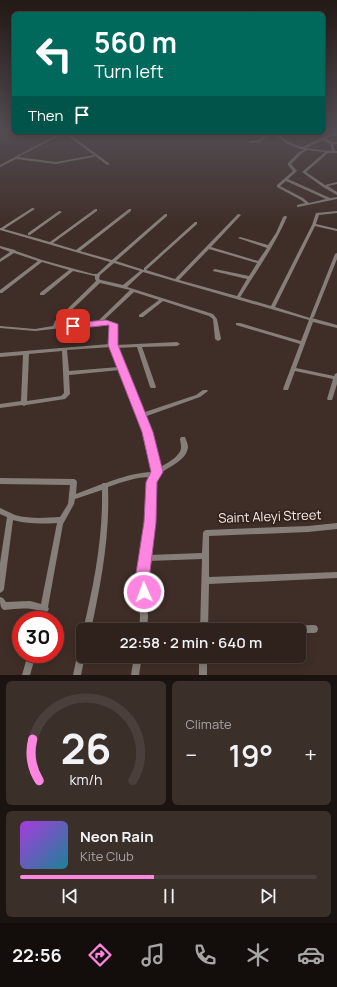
<!DOCTYPE html>
<meta charset="utf-8">
<style>
body{margin:0;font-family:Manrope,sans-serif;background:#3b2f2a;color:#f1f3f6;height:100vh;display:flex;flex-direction:column;font-size:15px;white-space:nowrap}
*{box-sizing:border-box;margin:0}
p{font-size:13px;color:#a7a4a4}
.icon{flex:none;width:22px;height:22px;fill:none;stroke:currentColor;stroke-width:2;stroke-linecap:round;stroke-linejoin:round}
.map{position:relative;height:675px;overflow:hidden}
.side{display:flex;flex-direction:column;gap:6px;padding:6px;background:#1a1310;flex:1}
.side>*{flex:none}
.guide{position:absolute;left:12px;top:12px;width:313px;height:122px;border-radius:6px;box-shadow:0 2px 10px #0003,0 0 0 1px #4a3f3b;background:#00695c;color:#fff;overflow:hidden}
.speed{position:absolute;left:12px;top:611px;display:flex;gap:8px;font-size:20px;font-weight:700;text-align:center}
.speed>*{display:grid;place-content:center;width:52px;height:52px;border-radius:50%;background:#2f221d;box-shadow:0 2px 10px #0003,0 0 0 1px #4a3f3b;line-height:1}
.speed .limit{border:6px solid #d22;background:#fff;color:#111}
.pin{position:absolute;display:grid;place-items:center;width:34px;height:34px;color:#fff;margin:-17px;border-radius:8px;box-shadow:0 2px 6px #0006}
.me{position:absolute;width:44px;margin:-22px;rotate:358deg;stroke-linejoin:round;filter:drop-shadow(0 0 3px #0008)}
.turn{display:flex;align-items:center;gap:14px;height:84px;padding:0 16px;font-size:18px}
.turn .icon{width:52px;height:52px;stroke-width:2.5}
.turn b{display:block;font-size:28px;line-height:34px}
.then{display:flex;align-items:center;height:38px;padding:0 16px;background:#0003;gap:8px;font-size:15px}
.big{font-size:30px;font-weight:600;line-height:1.1}
.side .card{flex:1;display:flex;flex-direction:column;justify-content:center;gap:6px;min-width:0;padding:0 14px;border-radius:6px;background:#3b2f2a}
.side .dial{align-items:center;gap:0}
.dial svg{height:104px;overflow:visible;fill:none;stroke:#4a3f3b;stroke-width:7;stroke-linecap:round;text-anchor:middle}
.dial text{fill:#f1f3f6;stroke:none}
.song{display:flex;align-items:center;gap:12px}
.cover{width:48px;height:48px;border-radius:6px;background:linear-gradient(135deg,hsl(280 70% 55%),hsl(190 70% 35%))}
.played{height:4px;border-radius:2px;background:linear-gradient(90deg,#fe86e0 45%,#4a3f3b 45%)}
.keys{display:flex;justify-content:space-around;direction:ltr}
.heat{display:flex;justify-content:space-between;align-items:center;font-size:22px;direction:ltr}
.side .tiles{flex:1;display:grid;gap:6px;grid-template-columns:1fr 1fr}
.card:last-child{grid-column:span 2}
.trip{position:absolute;left:76px;top:623px;width:230px;height:40px;border-radius:6px;background:#2f221d;box-shadow:0 2px 10px #0003,0 0 0 1px #4a3f3b;font-weight:600;line-height:40px;text-align:center}
.tabs{display:flex;height:64px;justify-content:space-around;align-items:center;background:#130e0c;color:#a7a4a4}
.tabs .icon{width:28px;height:28px}
.tabs .active{color:#fe86e0}
.tabs b{font-size:18px;color:#f1f3f6}
.map>svg:first-child{display:block}
</style>
<div class="map">
<svg width="337" height="675" viewBox="0 0 337 675">
<rect width="100%" height="100%" fill="#3f2e27"/>
<g fill="none" stroke-linecap="round" stroke-linejoin="round">
<!-- minor -->
<path fill="#867f79" fill-rule="evenodd" d="M62,132h4l44,32 -3,1 -13,-10v2h-1l-37,7 -40,-5 -16,8v-2zM64,133l30,22 -38,7 -38,-5z
M267,132h3l-9,10 -11,1 -2,-1 2,-1 9,-1z
M273,132h3c8,8 16,12 26,15l28,-13 7,-1v2l-5,1 -7,3 7,3h5v2h-4l2,7h2v2h-9l-22,19 19,13 12,-3v2l-9,2 9,6v3l-14,-8 -21,-15 23,-20 -18,-2 -6,4 -10,10 6,7 -9,8 42,19 7,-1v2l-39,8h-1v-2l8,-2 -4,-3 -24,-13v-2l16,-14 -5,-6v-2l11,-11 5,-2c-13,-4 -23,-9 -31,-18zM323,140l7,4 2,7 -12,-1 -14,-2zM286,181l40,18 -17,4 -6,-5 -23,-12z
M32,208h1l2,1 -31,20 46,13 45,-33h2v2l-44,32 23,7 53,-41h2v2l-51,40 32,9 53,-46h2v2l-51,45 28,9v-2l51,-46h2v2l-51,46 29,9 63,-65h1l2,1 -1,1 -29,31 47,14 9,-13 -29,-10 2,-1 28,8 8,-12 7,-16 2,-1h1l1,1c-12,28 -30,53 -46,79l-1,1 31,9 41,-81 4,-12 21,-2v2l-18,2 -3,9 21,5v2l-22,-5 -40,81 35,11v-1l25,-63 2,-1v6l-23,58 -2,1 25,7v3l-24,-6 -17,46 38,8 1,-2 2,-1v11l-5,16h-4l-1,-1 6,-20 -38,-8 -7,19h-4l-1,-1 17,-45 -64,-19v-2h4l61,18 8,-21 -166,-48 -16,15 86,27 4,5 4,20 -1,1 -2,1 -3,-2 -2,-20 -4,-3 -46,-15 -20,16h-4v-2l20,-15 -25,-8 -31,29c4,-1 10,0 12,3l1,21 61,-3 3,2 -3,2 -35,1 14,40 -1,1h-4l-1,-1 -13,-40 -20,1 25,65 54,-18 7,-5h4l1,1 -8,6 -56,20 6,15 9,36c8,-5 23,-12 22,-22 0,-3 -1,-5 -1,-7l1,-2h4c1,3 3,7 3,10 -1,13 -18,19 -27,26 -3,4 -5,7 -7,11l-1,40 -4,31 53,-2 1,-20 1,-2 2,-1 102,-4 29,-3v6l-29,3 -99,4v41l128,-5v6l-128,6 -1,46h-8l2,-71 -54,2 -2,24 2,32 -1,13h-8l1,-13 -2,-39 9,-54 1,-40 3,-7c-15,0 -29,5 -43,10 2,49 -7,96 -17,143h-8c11,-46 20,-92 19,-140l-27,9 -1,5 -11,20 -15,83 1,2 -2,3 -1,8h-8l2,-9c-12,-4 -24,-2 -36,-1 -4,-2 -4,-7 -4,-13l3,1 3,4 24,-1 11,3 16,-81c-15,1 -30,1 -44,-3l-9,69 -1,2 -3,2v-30l7,-46 -7,-3v-6c5,2 10,5 15,7 15,4 30,3 45,2l8,-13 2,-19 -70,-1v-6l74,1 2,1 1,2 -1,12 26,-10 1,-1h3c16,-6 31,-11 48,-11l-10,-40 -7,-16 1,-1 -18,-45 -51,5 1,19 -5,5 -39,6 -2,1 -2,-1 -22,3v-4l21,-3 2,-46 -23,2v-4l110,-9 1,-19 -5,-2 -71,8 -35,-3v-2l35,3 18,-3 2,-5 41,-40 -1,-2v-3l-22,-5 -29,24h-4v-2l29,-23 -27,-8 -40,31h-2v-3l38,-29 -24,-8 -14,9v-3l10,-7 -10,-4v-2l15,4 1,1 26,9 51,14h4l13,-12 -110,-32v-2h1zM209,249l48,14 -8,13 -34,-7 -2,1v1l34,8 -10,17 -58,-16zM114,263l26,8 -17,14 -22,-5 -2,-1 1,-4zM100,283l30,7 -33,32 -39,4 1,-4zM111,347l8,20 -50,4 -2,-21zM62,351l2,42 -3,3 -34,5 2,-47z
M59,211h1l2,1 -32,23h-2v-2z
M314,625l3,1 1,3 -1,3 -3,1h-15v-3h-18l1,-3 3,-1z
M83,643v13h2l-4,19h-8l6,-28 1,-3z
M28,654h8l-6,21h-8z
M134,656h8l-3,19h-8z
M199,656h8v19h-8z"/>
</g>
<!-- sky -->
<linearGradient id="sky" x2="0" y2="1"><stop stop-color="#231915"/><stop offset="0.58" stop-color="#524c52"/><stop offset="1" stop-color="#524c52" stop-opacity="0"/></linearGradient>
<rect width="337" height="226" fill="url(#sky)"/>
<!-- route -->
<path fill="#fe86e0" stroke="#a55792" d="M106,320l12,4v21l35,87 10,40 -6,10 -1,40 -7,58 1,12 -2,5 -4,2 -5,-2 -4,-17 9,-58 2,-40 5,-10 -9,-40 -34,-87 1,-20 -36,4 -4,-3 4,-3z"/>
<g text-anchor="middle" stroke-width="4" stroke-linejoin="round" paint-order="stroke">
<!-- near-street labels -->
<g font-size="13" fill="#faeeea" stroke="#35241e">
<text transform="translate(270 516) rotate(-2)" y="5">Saint Aleyi Street</text>
</g>
</g>
</svg>
<div class="speed"><div class="limit">30</div></div>
<div class="pin" style="left:73px;top:326px;background:#d93025"><svg class="icon" aria-label="arrive" viewBox="0 0 24 24"><path d="M6 21V4h12l-3 4 3 4H6"/></svg></div>
<svg class="me" style="left:144px;top:592px" viewBox="-20 -20 40 40"><circle r="17" fill="#fe86e0" stroke="#fff" stroke-width="3"/><path d="M0-11L8 9 0 5-8 9z" fill="#fff"/></svg>
<div class="trip">22:58 · 2 min · 640 m</div>
<div class="guide">
<div class="turn"><svg class="icon" aria-label="left" viewBox="0 0 24 24"><path d="M17 20v-9H6M10 6l-5 5 5 5"/></svg><div><b>560 m</b>Turn left</div></div>
<div class="then">Then<svg class="icon" aria-label="arrive" viewBox="0 0 24 24"><path d="M6 21V4h12l-3 4 3 4H6"/></svg></div>
</div>
</div>
<section class="side">
<div class="tiles">
<div class="card dial"><svg viewBox="0 0 100 80">
<path d="M14 69A42 42 0 1 1 86 69"/>
<path d="M14 69A42 42 0 0 1 9 37" stroke="#fe86e0"/>
<text x="50" y="56" font-size="32" font-weight="700">26</text>
<text x="50" y="72" font-size="11">km/h</text>
</svg></div>
<div class="card"><p>Climate</p>
<div class="heat"><a>−</a><b class="big">19°</b><a>+</a></div>
</div>
<div class="card">
<div class="song"><i class="cover"></i><div><b>Neon Rain</b><p>Kite Club</p></div></div>
<div class="played"></div>
<div class="keys"><svg class="icon" aria-label="previous" viewBox="0 0 24 24"><path d="M18 5L8 12l10 7zM5 5v14"/></svg><svg class="icon" aria-label="pause" viewBox="0 0 24 24"><path d="M8 5v14M16 5v14"/></svg><svg class="icon" aria-label="next" viewBox="0 0 24 24"><path d="M6 5l10 7-10 7zM19 5v14"/></svg></div>
</div>
</div>
</section>
<nav class="tabs">
<b>22:56</b>
<svg class="icon active" aria-label="directions" viewBox="0 0 24 24"><path d="M12 3l9 9-9 9-9-9zM9 14v-3h6M13 9l2 2-2 2"/></svg>
<svg class="icon" aria-label="music" viewBox="0 0 24 24"><path d="M9 18V5l10-2v13"/><circle cx="6" cy="18" r="3"/><circle cx="16" cy="16" r="3"/></svg>
<svg class="icon" aria-label="phone" viewBox="0 0 24 24"><path d="M5 4h4l2 5-3 2q2 4 5 5l2-3 5 2v4C11 20 4 13 5 4z"/></svg>
<svg class="icon" aria-label="climate" viewBox="0 0 24 24"><path d="M12 3v18M4 7l16 10M4 17L20 7"/></svg>
<svg class="icon" aria-label="car" viewBox="0 0 24 24"><path d="M5 17H2v-5l4-1 3-4h7l3 4 3 1v5h-3M9 17h6M6 11h13"/><circle cx="7" cy="17" r="2"/><circle cx="17" cy="17" r="2"/></svg>
</nav>
